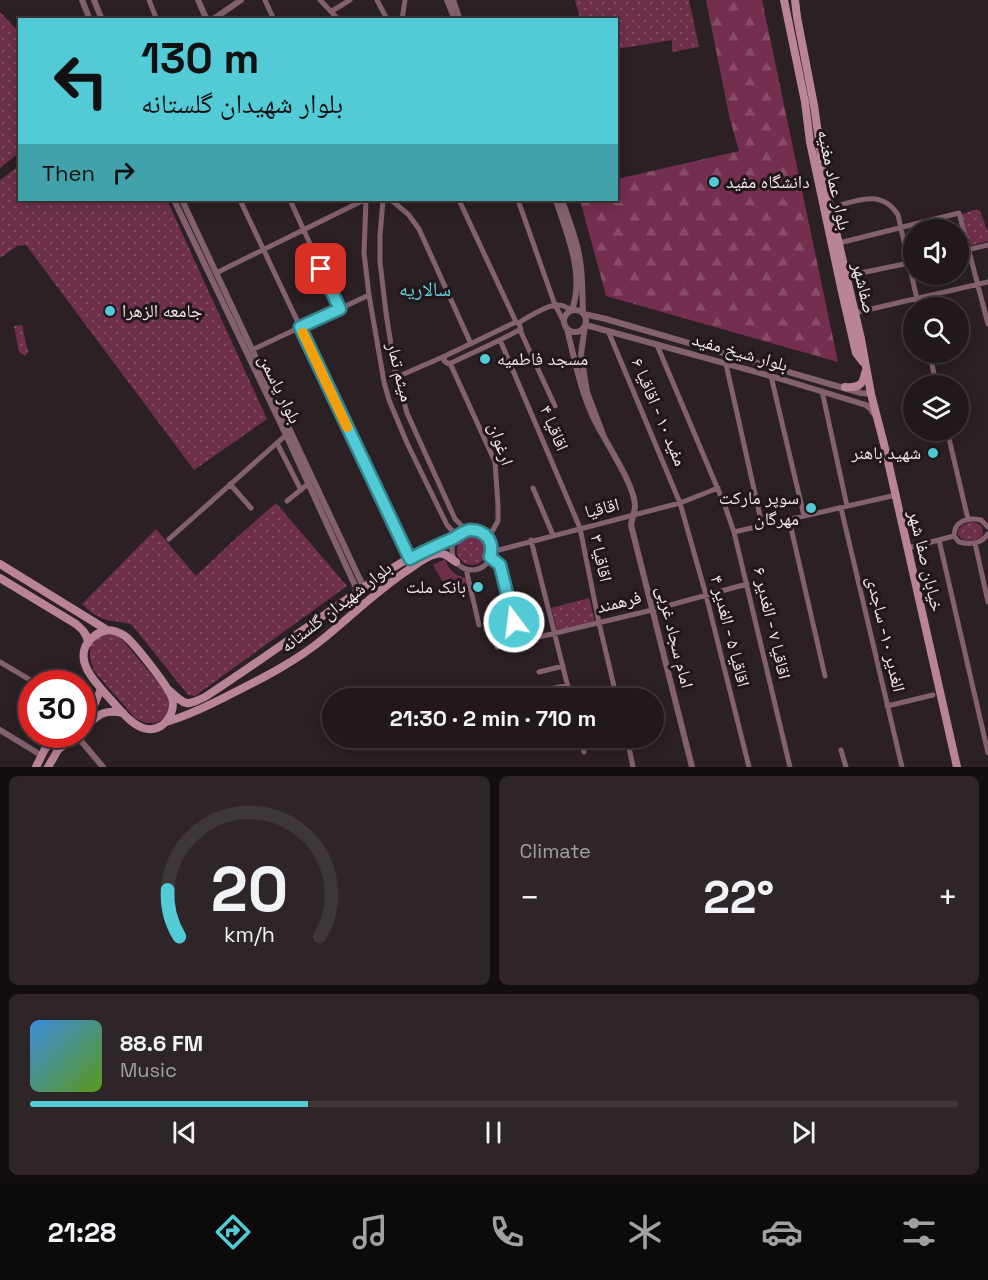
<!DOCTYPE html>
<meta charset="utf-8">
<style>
body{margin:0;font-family:"Space Grotesk","Noto Naskh Arabic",sans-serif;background:#2d2528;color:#f1f3f6;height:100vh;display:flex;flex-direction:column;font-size:22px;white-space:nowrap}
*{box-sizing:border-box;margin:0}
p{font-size:20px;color:#a2a0a3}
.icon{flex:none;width:33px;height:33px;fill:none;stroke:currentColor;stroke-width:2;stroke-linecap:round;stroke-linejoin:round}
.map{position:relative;height:767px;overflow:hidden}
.details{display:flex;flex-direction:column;gap:9px;padding:9px;background:#120d0f;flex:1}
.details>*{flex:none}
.hud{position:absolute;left:18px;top:18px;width:600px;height:183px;border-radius:0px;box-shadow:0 3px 15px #0003,0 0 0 2px #3d373a;background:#52cbd7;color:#111;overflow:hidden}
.fabs{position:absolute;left:903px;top:219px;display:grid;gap:12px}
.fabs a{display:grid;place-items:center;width:66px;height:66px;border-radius:50%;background:#20181b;box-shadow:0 3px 15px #0003,0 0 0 2px #3d373a;font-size:30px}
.speed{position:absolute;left:18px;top:670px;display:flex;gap:12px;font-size:30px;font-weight:700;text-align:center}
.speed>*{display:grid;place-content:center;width:78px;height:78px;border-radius:50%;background:#20181b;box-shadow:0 3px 15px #0003,0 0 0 2px #3d373a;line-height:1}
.speed .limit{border:9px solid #d22;background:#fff;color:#111}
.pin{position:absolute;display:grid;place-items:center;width:51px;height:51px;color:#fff;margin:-26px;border-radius:12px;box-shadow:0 3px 9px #0006}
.me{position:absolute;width:66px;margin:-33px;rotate:345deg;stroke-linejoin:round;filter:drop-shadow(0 0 4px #0008)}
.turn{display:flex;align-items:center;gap:21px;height:126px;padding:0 24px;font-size:27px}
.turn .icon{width:78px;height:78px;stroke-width:2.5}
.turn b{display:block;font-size:42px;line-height:51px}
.then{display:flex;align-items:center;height:57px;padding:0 24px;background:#0003;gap:12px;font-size:22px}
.big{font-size:45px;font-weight:800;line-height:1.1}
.details .card{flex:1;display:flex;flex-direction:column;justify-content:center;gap:9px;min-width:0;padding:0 21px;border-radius:9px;background:#2d2528}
.details .dial{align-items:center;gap:0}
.dial svg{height:156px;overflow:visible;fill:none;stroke:#3d373a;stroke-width:7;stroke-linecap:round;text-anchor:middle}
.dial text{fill:#f1f3f6;stroke:none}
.song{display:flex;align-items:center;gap:18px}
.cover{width:72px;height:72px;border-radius:9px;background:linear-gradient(135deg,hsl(210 70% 55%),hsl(90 70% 35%))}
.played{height:6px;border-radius:3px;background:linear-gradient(90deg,#52cbd7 30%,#3d373a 30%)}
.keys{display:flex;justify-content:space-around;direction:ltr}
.heat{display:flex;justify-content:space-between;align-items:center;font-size:33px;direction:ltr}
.details .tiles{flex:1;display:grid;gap:9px;grid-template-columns:1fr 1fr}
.card:last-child{grid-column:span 2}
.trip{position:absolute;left:322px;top:688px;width:342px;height:60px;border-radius:30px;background:#20181b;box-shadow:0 3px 15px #0003,0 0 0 2px #3d373a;font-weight:800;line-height:60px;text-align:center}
.tab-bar{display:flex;height:96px;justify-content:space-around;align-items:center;background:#0d0a0b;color:#a2a0a3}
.tab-bar .icon{width:42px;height:42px}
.tab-bar .on{color:#52cbd7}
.tab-bar b{font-size:27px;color:#f1f3f6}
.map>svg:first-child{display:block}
</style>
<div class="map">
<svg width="988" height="767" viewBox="0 0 988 767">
<defs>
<pattern id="green-dots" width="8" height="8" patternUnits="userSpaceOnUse" patternTransform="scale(1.5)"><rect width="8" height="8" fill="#6e2f4b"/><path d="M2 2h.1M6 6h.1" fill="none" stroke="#834d65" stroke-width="1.8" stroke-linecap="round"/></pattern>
<pattern id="forest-firs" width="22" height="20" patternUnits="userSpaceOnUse" patternTransform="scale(1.5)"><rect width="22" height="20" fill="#742e4e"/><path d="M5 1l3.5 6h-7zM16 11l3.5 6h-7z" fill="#884c68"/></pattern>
</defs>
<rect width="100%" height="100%" fill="#2b2024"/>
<!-- green -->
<path fill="url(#green-dots)" d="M575,0h114l10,47 -27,5v-12l-55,9 -1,-29 -36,-1z
M0,12l20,21 -1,120 -19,15z
M19,166l1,34h147l100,219 -73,51 -168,-225 -9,1 -17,12v-78z
M977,209l3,2 8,21v9l-19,5 -7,-32z
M22,325l6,27 -3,4 -6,-4 -5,-26z
M276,503l71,83 -152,110 -7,-1 -56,-70c-9,-4 -16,-3 -25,-5 -10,-3 -18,-9 -25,-16l74,-75 40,47 39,-37z
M972,522c7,1 12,4 11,12 -5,7 -13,8 -21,5l-4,-4c-1,-8 6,-11 14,-13z
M457 550a15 15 0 1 1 30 0a15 15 0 1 1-30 0Z
M589,598l6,23 -38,9 -6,-22z
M106,634h7l7,3 47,56c7,24 -10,38 -32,25l-41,-47 -4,-13v-11l6,-8z"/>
<!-- forest -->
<path fill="url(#forest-firs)" d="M706,0h56l76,362 -232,-66 -26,-96h36l1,-21 122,-28 -9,-31z"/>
<!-- pitch -->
<path fill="#6e2f4b" d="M445,559c3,10 10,17 21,19l4,14 -19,4 -18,-31z"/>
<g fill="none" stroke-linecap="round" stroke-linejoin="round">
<!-- minor -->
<path stroke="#83616e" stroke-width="5" d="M149,0l8,20
M265,0l9,20
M320,0l19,20
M377,0l10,19
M332,11l18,-11
M402,20l3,-20
M240,200l170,359
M290,200l50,109
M366,200l-2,53 5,42 15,87 5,18 18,43 40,82 10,11
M383,200l-3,36v26l6,51 9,57 12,43 48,106 10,10 5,1
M391,200l17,14 11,15 52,115
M459,200l57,122 3,2 2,5 -21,11 -51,24 -5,-3 1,-5 71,-34
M518,200l37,105 9,17
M831,208c23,-7 51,-20 67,7l21,93
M839,243l120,-30 29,111
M958,252l30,-7
M216,273l146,-72 4,1
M846,276l68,-14
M854,313l134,-31
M518,323c9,-5 30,-19 40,-18 5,0 10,3 14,5
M520,330l35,76
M609,333l71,170 26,92 43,172
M500,340l80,188 19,95 18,76
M657,345l68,161 9,26 56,235
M252,350l117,-55
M929,352l8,34
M450,363l45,99 3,43v16l-5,9 -6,7
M726,364l36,161
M771,376l33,140
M397,377l48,-21
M822,391l25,115
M947,430l21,89
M277,443l24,47
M230,484l21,24
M533,488l20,47
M287,501l21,-17
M841,508l61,259
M789,519l36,157
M452 550a20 20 0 1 1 40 0a20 20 0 1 1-40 0Z
M734,532l162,-37
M954,536c0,-15 14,-19 27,-16l7,7
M954,536l5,6c11,3 22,2 29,-8
M169,539l117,-104
M531,540l40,159
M939,540l49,213
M975,543l13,59
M908,548l46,-12
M491,552l189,-49 38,-15
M490,557l10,8 19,77
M466,569l13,56
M497,647l155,-37 95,-26
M0,662l37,22
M539,672l24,-6
M546,690l22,-5
M887,706l46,-11
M581,738l3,14
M627,738l6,29
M841,750l5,17"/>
<!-- tertiary -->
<path stroke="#83616e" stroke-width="6" d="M82,0l8,20
M94,0l8,20
M198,0l9,20
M447,0l8,20
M453,0l7,20
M212,20l29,-20
M174,200l112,235 72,157
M182,200l182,388
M556,200c11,35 29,73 16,110
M562,200c5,15 11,30 15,46 6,22 5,44 6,67
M564 321a11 11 0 1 1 22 0a11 11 0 1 1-22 0Z
M584,314l22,5 255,74 10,1
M586,325l185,51 95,29 4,3 5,7
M567,329c9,36 16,76 37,108l-17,-45 -6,-38 4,-28
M604,437c9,17 31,51 31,69 0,6 -3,12 -4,19l61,242
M0,730l41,25
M76,735l27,32"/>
<!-- secondary -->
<path stroke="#b98498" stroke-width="8" d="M784,0l21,102 5,40 32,150 14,61 7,9
M795,0l2,17 17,88 11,79 36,155 10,55 14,54 72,319
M845,387c12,1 18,-1 20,-14
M0,564l107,66
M0,578l76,46c7,6 11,10 12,19
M107,630c6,0 12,2 18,6 9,7 44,51 47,62 3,10 -2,22 -11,28 -5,3 -12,4 -18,2 -12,-4 -22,-17 -31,-27 -13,-15 -39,-38 -24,-59 5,-6 11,-10 19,-12z
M170,691c16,15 16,15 35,6 43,-28 84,-57 125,-86 39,-27 80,-59 126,-74
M82,713l13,-10 6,-14
M166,722c24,-7 46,-18 67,-29 32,-16 63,-32 90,-54 29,-24 55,-49 85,-69 9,-6 18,-14 28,-16 9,-2 14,4 20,8
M82,729c15,-12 20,-21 41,-16
M36,767l9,-18 11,-14
M48,767l10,-17 17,-15"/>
</g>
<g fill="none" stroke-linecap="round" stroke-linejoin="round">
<defs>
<path id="route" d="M321,269l19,40 -40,18 110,232c14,-8 29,-14 44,-21 6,-3 10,-8 17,-8 7,0 13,3 17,8 4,6 4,12 2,19l10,8 14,57"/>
</defs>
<!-- route casing -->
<use href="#route" stroke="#35848c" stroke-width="15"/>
<!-- route -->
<use href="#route" stroke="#52cbd7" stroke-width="10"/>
<!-- slow -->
<path stroke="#f59e0b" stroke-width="10" d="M303,333l44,94"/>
</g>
<!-- markers -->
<g fill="#52cbd7" stroke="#21171b" stroke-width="2">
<circle cx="714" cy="182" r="6"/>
<circle cx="110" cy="311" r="6"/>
<circle cx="485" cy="359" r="6"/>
<circle cx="933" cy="453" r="6"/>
<circle cx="811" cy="508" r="6"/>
<circle cx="478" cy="587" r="6"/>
</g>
<g text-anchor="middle" stroke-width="6" stroke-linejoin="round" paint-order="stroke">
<!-- street labels -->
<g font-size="18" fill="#eee7e9" stroke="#21171b">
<text transform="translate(834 180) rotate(78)" y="6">بلوار عماد مغنیه</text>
<text transform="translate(864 288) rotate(77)" y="6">صفاشهر</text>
<text transform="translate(740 352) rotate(16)" y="6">بلوار شیخ مفید</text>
<text transform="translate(400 372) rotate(76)" y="6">میثم تمار</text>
<text transform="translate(280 389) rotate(64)" y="6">بلوار یاسمن</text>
<text transform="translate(659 412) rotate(67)" y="6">مفید ۱۰ - اقاقیا ۶</text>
<text transform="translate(554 428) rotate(67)" y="6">اقاقیا ۴</text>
<text transform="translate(501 444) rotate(71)" y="6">ارغوان</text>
<text transform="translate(602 508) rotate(-14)" y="6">اقاقیا</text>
<text transform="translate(601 558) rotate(78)" y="6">اقاقیا ۳</text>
<text transform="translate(926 561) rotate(77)" y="6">خیابان صفا شهر</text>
<text transform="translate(619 602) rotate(-14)" y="6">فرهمند</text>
<text transform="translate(336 607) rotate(-38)" y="6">بلوار شهیدان گلستانه</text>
<text transform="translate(772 623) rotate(77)" y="6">اقاقیا ۷ - الغدیر ۶</text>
<text transform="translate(730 631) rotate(76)" y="6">اقاقیا ۵ - الغدیر ۴</text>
<text transform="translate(886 634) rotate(77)" y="6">الغدیر ۱۰- ساجدی</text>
<text transform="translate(675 637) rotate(76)" y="6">امام سجاد غربی</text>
</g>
<!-- poi labels -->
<g font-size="18" fill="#eee7e9" stroke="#21171b" text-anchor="start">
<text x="726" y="188">دانشگاه مفید</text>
<text x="122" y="317">جامعه الزهرا</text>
<text x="497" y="365">مسجد فاطمیه</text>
<text x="921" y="459" text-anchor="end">شهید باهنر</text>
<text x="799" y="504" text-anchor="end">سوپر مارکت<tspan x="799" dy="21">مهرگان</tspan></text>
<text x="466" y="593" text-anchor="end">بانک ملت</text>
</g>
<!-- neighbourhood labels -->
<g font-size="20" fill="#66d1dc" stroke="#21171b">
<text x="425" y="296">سالاریه</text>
</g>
</g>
</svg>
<div class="fabs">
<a><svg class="icon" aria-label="sound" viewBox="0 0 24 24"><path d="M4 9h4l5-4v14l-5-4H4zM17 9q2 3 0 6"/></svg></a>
<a><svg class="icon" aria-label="search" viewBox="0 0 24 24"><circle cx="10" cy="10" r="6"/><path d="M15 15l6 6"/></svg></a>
<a><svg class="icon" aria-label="layers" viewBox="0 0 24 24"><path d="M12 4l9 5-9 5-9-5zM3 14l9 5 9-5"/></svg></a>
</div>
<div class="speed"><div class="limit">30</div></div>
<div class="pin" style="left:321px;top:269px;background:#d93025"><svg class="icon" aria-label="arrive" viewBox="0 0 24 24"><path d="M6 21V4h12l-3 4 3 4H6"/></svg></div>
<svg class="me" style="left:514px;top:622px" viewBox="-20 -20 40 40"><circle r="17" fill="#52cbd7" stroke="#fff" stroke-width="3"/><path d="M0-11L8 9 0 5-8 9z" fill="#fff"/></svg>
<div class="trip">21:30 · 2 min · 710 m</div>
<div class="hud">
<div class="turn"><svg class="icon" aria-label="left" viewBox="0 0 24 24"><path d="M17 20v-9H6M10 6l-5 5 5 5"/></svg><div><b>130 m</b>بلوار شهیدان گلستانه</div></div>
<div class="then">Then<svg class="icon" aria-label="right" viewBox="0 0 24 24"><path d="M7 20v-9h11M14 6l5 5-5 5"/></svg></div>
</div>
</div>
<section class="details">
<div class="tiles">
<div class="card dial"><svg viewBox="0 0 100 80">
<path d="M14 69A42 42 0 1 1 86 69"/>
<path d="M14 69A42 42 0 0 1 8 45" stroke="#52cbd7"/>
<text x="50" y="56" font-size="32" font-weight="700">20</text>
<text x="50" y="72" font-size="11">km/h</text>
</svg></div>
<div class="card"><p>Climate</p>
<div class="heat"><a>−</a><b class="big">22°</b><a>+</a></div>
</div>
<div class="card">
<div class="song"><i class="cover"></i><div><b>88.6 FM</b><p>Music</p></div></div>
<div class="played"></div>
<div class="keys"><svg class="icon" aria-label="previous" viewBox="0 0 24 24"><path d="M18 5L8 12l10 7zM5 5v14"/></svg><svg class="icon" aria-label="pause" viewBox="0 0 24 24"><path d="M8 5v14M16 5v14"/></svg><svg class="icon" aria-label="next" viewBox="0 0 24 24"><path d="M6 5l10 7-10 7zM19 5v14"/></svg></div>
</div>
</div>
</section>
<nav class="tab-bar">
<b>21:28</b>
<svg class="icon on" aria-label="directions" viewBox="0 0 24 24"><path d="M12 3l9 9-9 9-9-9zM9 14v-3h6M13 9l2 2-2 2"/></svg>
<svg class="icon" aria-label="music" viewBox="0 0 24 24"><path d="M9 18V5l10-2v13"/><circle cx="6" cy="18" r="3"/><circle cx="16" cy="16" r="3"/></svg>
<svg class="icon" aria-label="phone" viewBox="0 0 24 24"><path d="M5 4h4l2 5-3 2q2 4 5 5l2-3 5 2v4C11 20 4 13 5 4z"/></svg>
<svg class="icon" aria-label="climate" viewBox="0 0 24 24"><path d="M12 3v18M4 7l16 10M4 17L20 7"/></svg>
<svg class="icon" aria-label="car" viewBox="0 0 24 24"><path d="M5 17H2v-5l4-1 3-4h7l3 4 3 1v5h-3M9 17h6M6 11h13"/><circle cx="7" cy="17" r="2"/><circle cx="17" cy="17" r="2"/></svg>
<svg class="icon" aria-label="filters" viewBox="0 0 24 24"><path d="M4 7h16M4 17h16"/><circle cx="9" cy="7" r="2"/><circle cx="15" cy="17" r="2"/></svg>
</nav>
